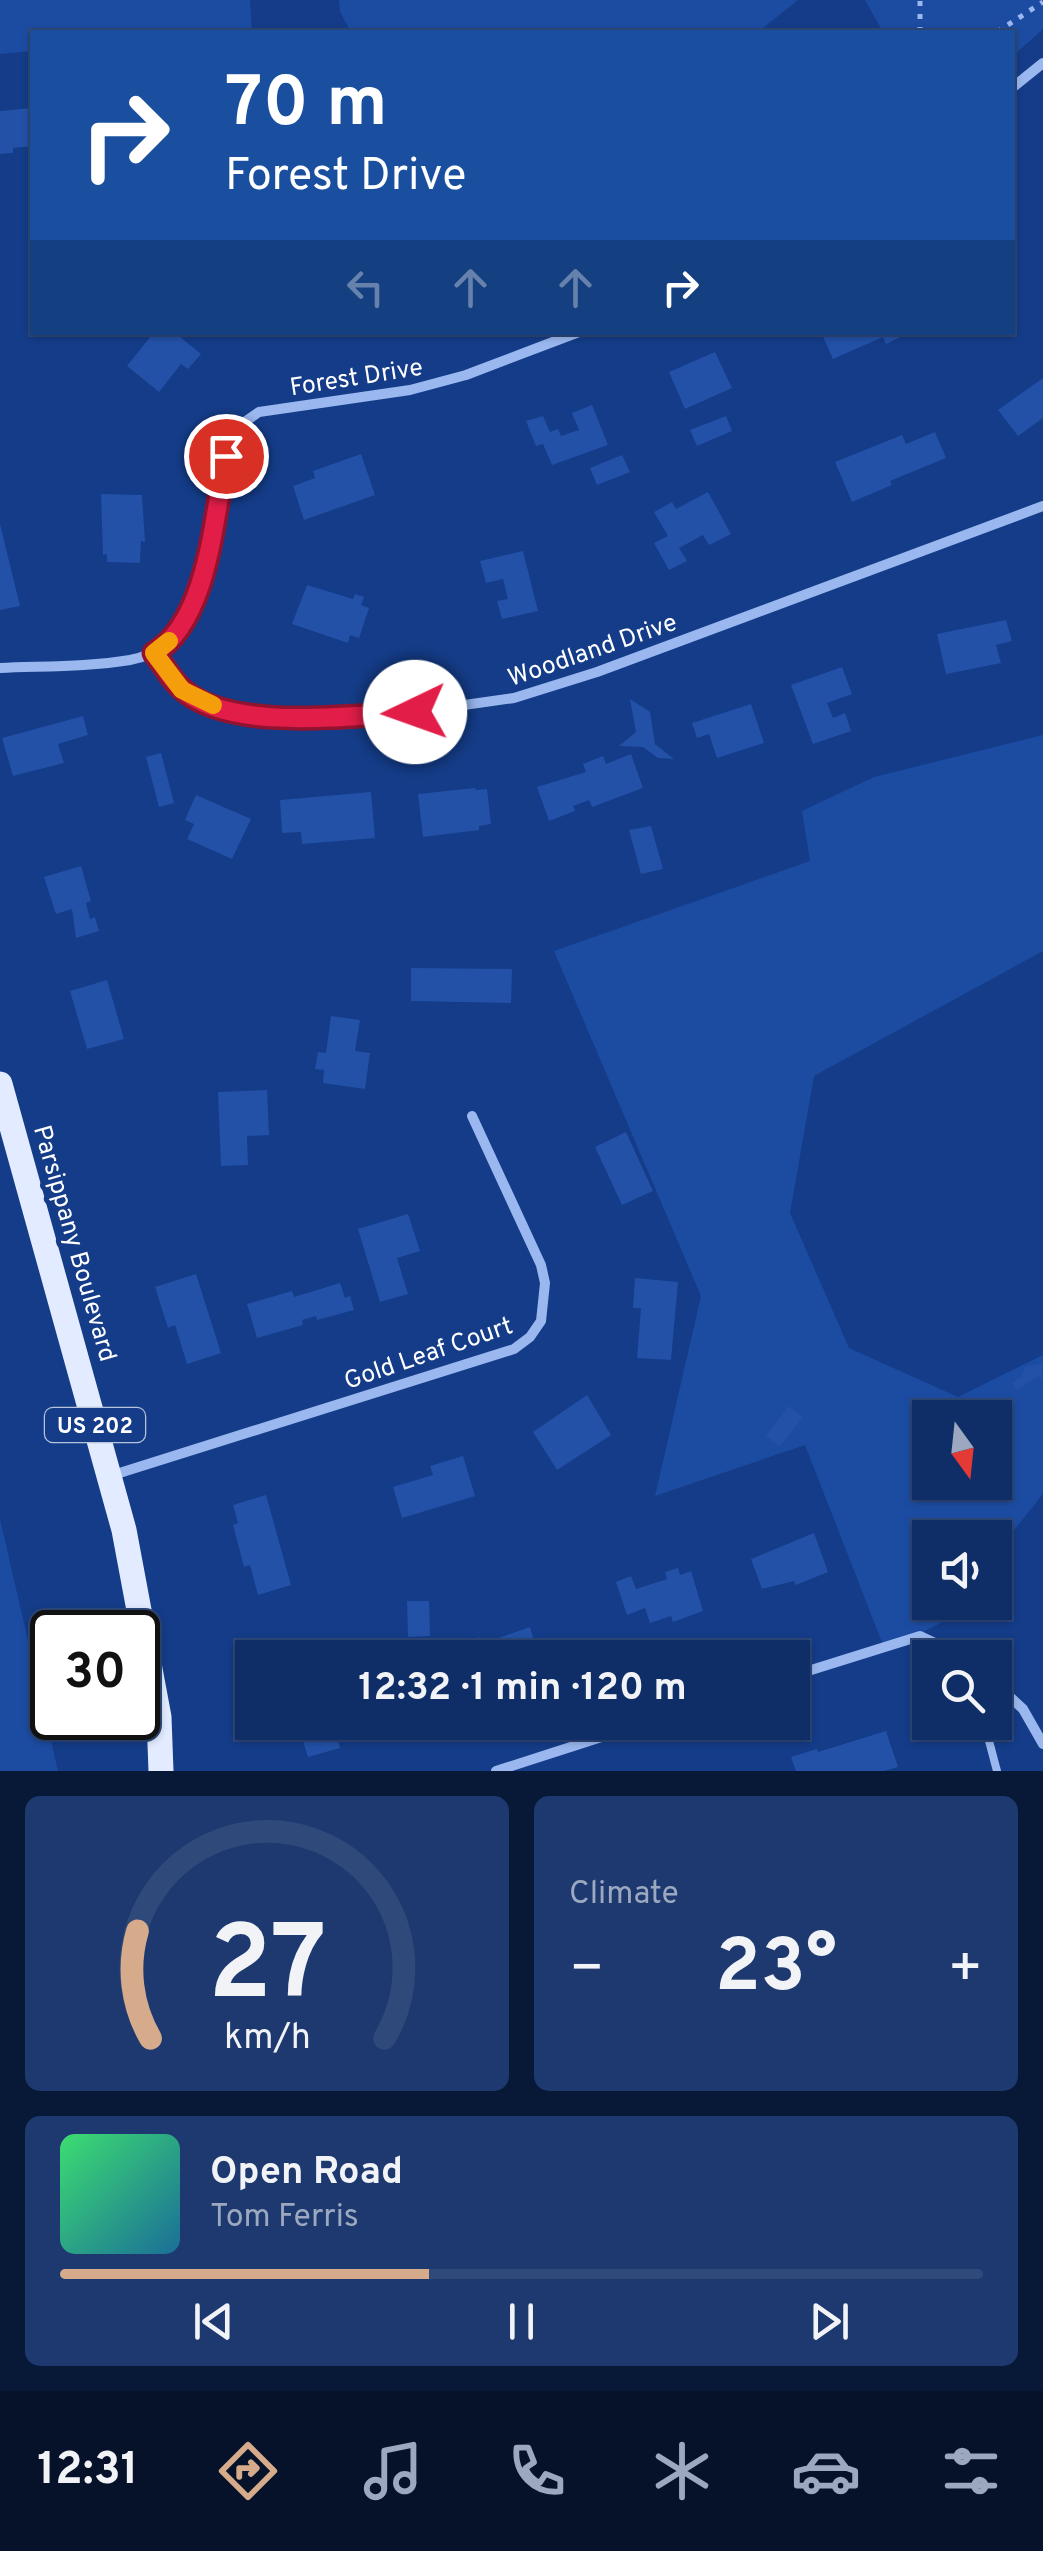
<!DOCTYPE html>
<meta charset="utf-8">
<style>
body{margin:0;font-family:Overpass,sans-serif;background:#1d396f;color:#f1f3f6;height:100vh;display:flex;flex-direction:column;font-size:38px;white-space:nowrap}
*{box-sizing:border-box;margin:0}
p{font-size:32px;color:#9ba8bf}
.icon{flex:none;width:55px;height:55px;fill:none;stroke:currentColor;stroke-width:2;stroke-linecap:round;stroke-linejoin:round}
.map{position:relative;height:1771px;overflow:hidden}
.sheet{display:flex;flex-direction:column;gap:25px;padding:25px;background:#081938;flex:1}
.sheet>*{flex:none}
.guide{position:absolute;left:30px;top:30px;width:985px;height:305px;border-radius:0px;box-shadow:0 2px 8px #0004,0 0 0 2px #2f497a;background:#1a4fa0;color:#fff;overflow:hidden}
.needle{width:65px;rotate:165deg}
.tools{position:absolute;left:912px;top:1400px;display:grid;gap:20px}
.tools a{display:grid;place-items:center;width:100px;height:100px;border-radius:0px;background:#0f2d66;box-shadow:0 2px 8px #0004,0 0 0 2px #2f497a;font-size:50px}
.speed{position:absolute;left:30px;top:1610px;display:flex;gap:20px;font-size:50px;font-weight:700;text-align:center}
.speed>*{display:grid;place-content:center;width:130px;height:130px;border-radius:50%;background:#0f2d66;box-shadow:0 2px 8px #0004,0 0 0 2px #2f497a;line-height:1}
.speed .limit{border:5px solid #111;border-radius:15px;background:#fff;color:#111}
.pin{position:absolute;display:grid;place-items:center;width:85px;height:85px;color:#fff;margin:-42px;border:5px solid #fff;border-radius:50%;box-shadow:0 2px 10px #0007}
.me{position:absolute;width:110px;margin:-55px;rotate:267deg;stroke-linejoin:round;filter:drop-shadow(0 0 8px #0008)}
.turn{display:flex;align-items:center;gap:35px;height:210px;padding:0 30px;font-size:45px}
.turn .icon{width:130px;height:130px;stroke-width:2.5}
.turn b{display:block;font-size:70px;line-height:85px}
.lanes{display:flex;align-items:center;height:95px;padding:0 30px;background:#0003;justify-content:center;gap:50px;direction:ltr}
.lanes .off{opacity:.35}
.big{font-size:75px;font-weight:700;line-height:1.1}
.sheet .card{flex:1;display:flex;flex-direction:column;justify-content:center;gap:15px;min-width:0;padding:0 35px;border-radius:15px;background:#1d396f}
.sheet .dial{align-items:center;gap:0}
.dial svg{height:260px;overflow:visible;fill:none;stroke:#2f497a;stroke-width:7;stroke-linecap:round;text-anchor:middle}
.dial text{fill:#f1f3f6;stroke:none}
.song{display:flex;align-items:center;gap:30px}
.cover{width:120px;height:120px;border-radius:15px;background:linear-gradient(135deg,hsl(140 70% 55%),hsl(200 70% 35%))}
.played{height:10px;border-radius:5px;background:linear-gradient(90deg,#d6ab8b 40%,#2f497a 40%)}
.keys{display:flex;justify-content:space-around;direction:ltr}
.heat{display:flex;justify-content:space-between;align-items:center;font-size:55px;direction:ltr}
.sheet .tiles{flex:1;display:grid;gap:25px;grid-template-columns:1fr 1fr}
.card:last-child{grid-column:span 2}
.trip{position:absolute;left:235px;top:1640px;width:575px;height:100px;border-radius:0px;background:#0f2d66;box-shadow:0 2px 8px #0004,0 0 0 2px #2f497a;font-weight:700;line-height:100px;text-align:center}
.menu{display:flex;height:160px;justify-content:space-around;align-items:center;background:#061229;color:#9ba8bf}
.menu .icon{width:70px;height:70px}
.menu .selected{color:#d6ab8b}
.menu b{font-size:45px;color:#f1f3f6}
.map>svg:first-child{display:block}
</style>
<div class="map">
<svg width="1043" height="1771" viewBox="0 0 1043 1771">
<rect width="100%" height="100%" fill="#143c88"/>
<!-- green -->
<path fill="#1c4ca2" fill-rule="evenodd" d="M0,0h250l2,32h-220v19l-32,3z
M339,0h459l-40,32h-407l-11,-20z
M865,0h178v29l-30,27 -1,-24h-129z
M1043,735v216l-229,125 -24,137 59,135 109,49 85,-42v139l-48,60v-16h-65v64l26,1 -17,21 -54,26 -80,-205 -150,51 46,-200 -147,-345 256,-90 -8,-50 72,-34zM930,1418h65v64h-65z
M0,1519l58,252h-58z"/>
<!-- building -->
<path fill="#2251a7" d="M32,108v38l-19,2v5l-13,1v-43z
M154,332h20l27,22 -13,15 -7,-5 -22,28 -32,-26z
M821,332h89l-24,12 -3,-7 -50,22z
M715,352l17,36 -47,21 -16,-37z
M1043,378v40l-25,18 -20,-26z
M592,405l16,40 -56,20 -9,-21 -7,2 -10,-25 17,-5 7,16 8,-3 3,7 18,-6 -7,-17z
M726,416l6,15 -35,15 -7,-16z
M935,432l11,26 -56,23 2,4 -40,17 -17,-40 67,-27 4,9z
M361,454l14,41 -71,25 -11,-34 22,-8 -2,-7z
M622,455l8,17 -33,13 -7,-17z
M708,492l23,42 -22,11 -6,-10 -24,13 8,13 -18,9 -15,-27 14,-7 -14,-24 18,-10 4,7z
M101,494l41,1 3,47 -4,-1 -1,22 -33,-1v-8l-4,1z
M0,524l20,82 -20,4z
M523,551l15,60 -36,8 -5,-18 11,-2 -5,-20 -17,4 -6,-22z
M307,585l46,14 2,-5 9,3 -3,8 8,3 -10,30 -9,-3 -2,8 -56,-19z
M1006,620l6,21 -16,4 5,18 -55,11 -9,-40z
M842,667l10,27 -25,9 6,15 12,-5 6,18 -38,13 -22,-59z
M630,699l20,13 5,32 19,15 -16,-1 -15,-11 -24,-1 17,-14z
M751,704l13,39 -47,15 -8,-24 -12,4 -5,-15z
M83,716l5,19 -30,9 6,19 -51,13 -11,-38z
M161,753l13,50 -15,4 -13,-50z
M631,754l12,34 -51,19 -3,-7 -16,6 2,5 -26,10 -12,-34 49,-15 -3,-8 20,-8 3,8z
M475,788l1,2 11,-1 4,35 -12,2v4l-56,7 -5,-43z
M371,792l4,46 -73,6 -1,-12 -19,1 -2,-33z
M196,795l55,24 -19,40 -45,-20 7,-15 -9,-4z
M651,826l12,43 -22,5 -12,-44z
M81,866l10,35 -5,2 4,16 5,-2 4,14 -23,7 -4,-29 -16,5 -12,-37z
M411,968l101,1 -1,34 -100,-2z
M107,980l17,59 -37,10 -17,-58z
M331,1016l29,4 -5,31 15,2 -5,36 -42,-6 1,-13 -9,-1 3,-17 8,1z
M267,1090l2,45 -22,1 1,29 -27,1 -3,-74z
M626,1132l27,59 -31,14 -27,-58z
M408,1214l12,37 -23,7 11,36 -28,8 -22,-73z
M196,1274l25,79 -34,11 -12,-39 -7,3 -13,-41z
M635,1278l43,4 -7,78 -34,-2 4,-50h-8z
M340,1283l5,15 5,-2 4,14 -37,10 -1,-4 -14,4 1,5 -46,13 -10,-34 45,-13 2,6z
M1043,1363l-2,17 -2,-4 -22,14 -5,-7 10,-7 3,-9z
M587,1395l24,40 -54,35 -24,-38z
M789,1406l14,11 -23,30 -14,-11z
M463,1456l12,40 -73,22 -9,-31 40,-12 -3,-9z
M266,1495l25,90 -33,10 -8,-30 -6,2 -11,-42 5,-2 -5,-18z
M814,1533l14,39 -32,13 -2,-4 -32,8 -11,-30z
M678,1568l2,7 11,-4 12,40 -30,11 -2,-6 -21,7 -5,-15 -18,7 -11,-33 15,-6 5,13 31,-10 -2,-7z
M407,1601h22l1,35 -22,1z
M530,1627l9,31h-75l-5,-14 20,-7 2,7z
M297,1722h36l7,26 -32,9z
M886,1731l12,36 -14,4h-88l-5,-14 26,-8 1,3z"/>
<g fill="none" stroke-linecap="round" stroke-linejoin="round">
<!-- path -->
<path stroke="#9ab8ef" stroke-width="5" stroke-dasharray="5 8" stroke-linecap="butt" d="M920,32v-32
M997,32l46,-30"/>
<!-- lane -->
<path stroke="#9ab8ef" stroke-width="8" d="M984,1722l13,49"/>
<!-- street -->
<path stroke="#9ab8ef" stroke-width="10" d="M1012,88l31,-25
M154,653l28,37 41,19 30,8 162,-5 99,-14 83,-26 446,-166
M0,668c43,-2 88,-1 130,-8 85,-14 82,-157 101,-223l12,-14 16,-11 151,-22 56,-15 113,-43
M110,1476l404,-127 16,-12 11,-16 4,-38 -4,-18 -69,-149
M792,1676l128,-40 47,22
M995,1683l28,26 20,35
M496,1771l152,-49"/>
<!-- primary -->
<path stroke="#e2ebff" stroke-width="25" d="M0,1084l124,446 35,187 2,54"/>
</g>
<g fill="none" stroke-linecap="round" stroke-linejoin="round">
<defs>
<path id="route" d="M226,456c-12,58 -17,164 -72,197 9,11 17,27 28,36 49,44 172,26 233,23"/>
</defs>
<!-- route casing -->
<use href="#route" stroke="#92132f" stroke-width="25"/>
<!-- route -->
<use href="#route" stroke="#e11d48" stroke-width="18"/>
<!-- slow -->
<path stroke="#f59e0b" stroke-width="18" d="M169,641l-15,12 28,37 31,15"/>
</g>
<g text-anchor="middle" stroke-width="10" stroke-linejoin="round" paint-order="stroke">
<!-- shield labels -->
<rect fill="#143c88" stroke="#b8c4db" stroke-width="2.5" x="45" y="1408" width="100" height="34" rx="8"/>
<g font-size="22" font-weight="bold" fill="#fff">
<text x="95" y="1433">US 202</text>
</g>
<!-- street labels -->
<g font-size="25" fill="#fff" stroke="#143c88">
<text transform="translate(356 376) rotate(-9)" y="9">Forest Drive</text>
<text transform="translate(592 649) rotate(-19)" y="9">Woodland Drive</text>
<text transform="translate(76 1243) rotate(74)" y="9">Parsippany Boulevard</text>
<text transform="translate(428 1352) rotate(-19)" y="9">Gold Leaf Court</text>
</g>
</g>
</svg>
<div class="tools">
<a><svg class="needle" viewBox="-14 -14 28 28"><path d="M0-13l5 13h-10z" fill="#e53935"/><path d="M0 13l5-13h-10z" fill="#9ba8bf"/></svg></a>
<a><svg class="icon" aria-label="sound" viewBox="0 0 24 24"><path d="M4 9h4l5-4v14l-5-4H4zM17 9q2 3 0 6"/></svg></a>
<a><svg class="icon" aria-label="search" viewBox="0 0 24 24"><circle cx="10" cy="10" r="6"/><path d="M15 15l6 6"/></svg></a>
</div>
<div class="speed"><div class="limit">30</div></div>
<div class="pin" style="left:226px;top:456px;background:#d93025"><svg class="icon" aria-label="arrive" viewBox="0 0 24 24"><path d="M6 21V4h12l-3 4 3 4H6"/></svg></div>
<svg class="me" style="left:415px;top:712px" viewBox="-20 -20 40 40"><circle r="19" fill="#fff"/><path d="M0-13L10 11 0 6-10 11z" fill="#e11d48"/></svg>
<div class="trip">12:32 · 1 min · 120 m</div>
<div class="guide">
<div class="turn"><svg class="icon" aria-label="right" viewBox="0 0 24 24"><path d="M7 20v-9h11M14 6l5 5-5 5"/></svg><div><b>70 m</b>Forest Drive</div></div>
<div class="lanes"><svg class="icon off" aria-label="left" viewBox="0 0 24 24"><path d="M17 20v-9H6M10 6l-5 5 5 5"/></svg><svg class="icon off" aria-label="ahead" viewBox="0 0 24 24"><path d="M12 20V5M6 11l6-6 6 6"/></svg><svg class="icon off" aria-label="ahead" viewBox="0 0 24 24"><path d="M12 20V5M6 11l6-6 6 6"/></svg><svg class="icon" aria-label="right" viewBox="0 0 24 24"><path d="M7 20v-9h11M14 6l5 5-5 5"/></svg></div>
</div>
</div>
<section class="sheet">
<div class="tiles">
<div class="card dial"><svg viewBox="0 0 100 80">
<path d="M14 69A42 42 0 1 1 86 69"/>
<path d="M14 69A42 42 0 0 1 10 36" stroke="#d6ab8b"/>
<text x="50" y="56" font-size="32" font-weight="700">27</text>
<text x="50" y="72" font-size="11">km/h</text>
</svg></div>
<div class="card"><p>Climate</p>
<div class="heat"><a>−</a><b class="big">23°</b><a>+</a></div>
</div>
<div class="card">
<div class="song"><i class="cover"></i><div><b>Open Road</b><p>Tom Ferris</p></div></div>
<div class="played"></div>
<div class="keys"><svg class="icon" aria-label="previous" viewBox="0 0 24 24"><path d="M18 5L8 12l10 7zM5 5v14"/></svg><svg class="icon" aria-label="pause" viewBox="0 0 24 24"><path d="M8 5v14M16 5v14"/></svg><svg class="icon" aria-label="next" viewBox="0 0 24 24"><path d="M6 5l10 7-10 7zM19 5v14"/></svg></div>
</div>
</div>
</section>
<nav class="menu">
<b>12:31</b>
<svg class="icon selected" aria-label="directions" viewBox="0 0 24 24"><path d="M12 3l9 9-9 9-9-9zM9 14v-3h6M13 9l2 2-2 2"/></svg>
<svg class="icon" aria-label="music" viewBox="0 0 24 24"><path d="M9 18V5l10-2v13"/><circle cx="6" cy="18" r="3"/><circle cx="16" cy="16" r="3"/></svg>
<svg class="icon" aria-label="phone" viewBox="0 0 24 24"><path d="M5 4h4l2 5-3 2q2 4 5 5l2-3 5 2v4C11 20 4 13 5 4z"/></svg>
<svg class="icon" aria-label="climate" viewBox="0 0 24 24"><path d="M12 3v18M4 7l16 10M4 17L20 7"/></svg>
<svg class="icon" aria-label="car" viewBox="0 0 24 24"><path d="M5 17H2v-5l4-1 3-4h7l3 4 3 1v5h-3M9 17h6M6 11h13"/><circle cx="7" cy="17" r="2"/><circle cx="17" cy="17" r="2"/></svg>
<svg class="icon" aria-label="filters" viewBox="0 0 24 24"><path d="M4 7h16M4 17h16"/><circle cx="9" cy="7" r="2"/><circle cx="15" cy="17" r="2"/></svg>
</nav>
